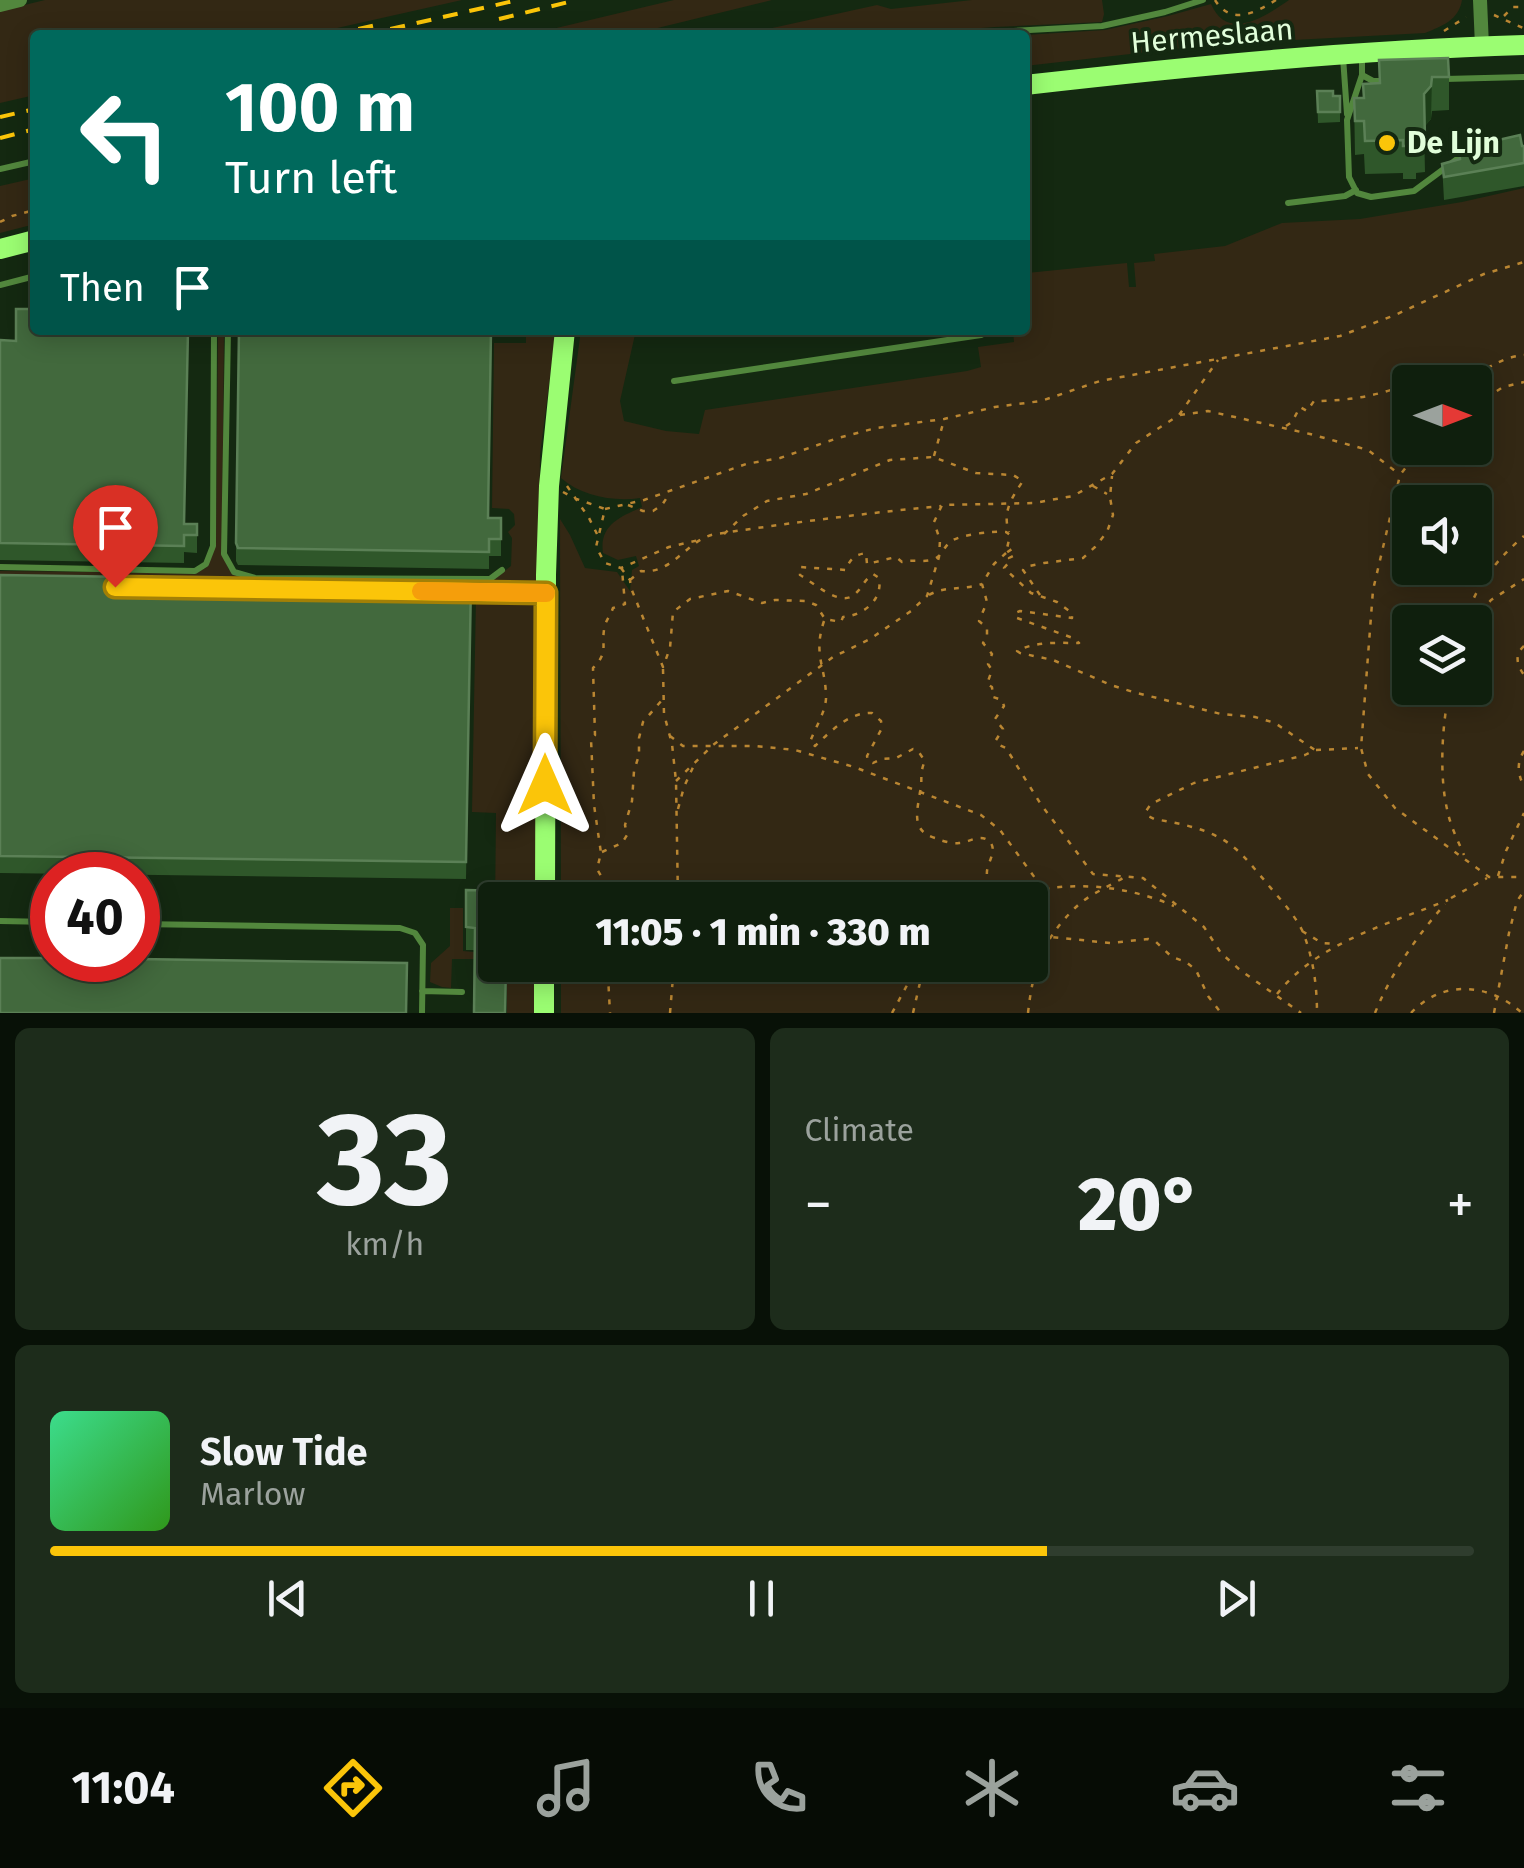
<!DOCTYPE html>
<meta charset="utf-8">
<style>
body{margin:0;font-family:"Fira Sans",sans-serif;background:#1d2c1b;color:#f1f3f6;height:100vh;display:flex;flex-direction:column;font-size:38px;white-space:nowrap}
*{box-sizing:border-box;margin:0}
p{font-size:32px;color:#9ba29d}
.icon{flex:none;width:55px;height:55px;fill:none;stroke:currentColor;stroke-width:2;stroke-linecap:round;stroke-linejoin:round}
.map{position:relative;height:1013px;overflow:hidden}
.panel{display:flex;flex-direction:column;gap:15px;padding:15px;background:#081107;flex:1}
.panel>*{flex:none}
.guide{position:absolute;left:30px;top:30px;width:1000px;height:305px;border-radius:10px;box-shadow:0 5px 25px #0003,0 0 0 2px #2f3d2e;background:#00695c;color:#fff;overflow:hidden}
.needle{width:65px;rotate:90deg}
.controls{position:absolute;left:1392px;top:365px;display:grid;gap:20px}
.controls a{display:grid;place-items:center;width:100px;height:100px;border-radius:10px;background:#0f1f0d;box-shadow:0 5px 25px #0003,0 0 0 2px #2f3d2e;font-size:50px}
.speed{position:absolute;left:30px;top:852px;display:flex;gap:20px;font-size:50px;font-weight:700;text-align:center}
.speed>*{display:grid;place-content:center;width:130px;height:130px;border-radius:50%;background:#0f1f0d;box-shadow:0 5px 25px #0003,0 0 0 2px #2f3d2e;line-height:1}
.speed .limit{border:15px solid #d22;background:#fff;color:#111}
.pin{position:absolute;display:grid;place-items:center;width:85px;height:85px;color:#fff;margin:-102px -42px;border-radius:50% 50% 50% 0;rotate:-45deg;box-shadow:0 0 10px #0007}
.pin .icon{rotate:45deg}
.me{position:absolute;width:110px;margin:-55px;rotate:0deg;stroke-linejoin:round;filter:drop-shadow(0 0 8px #0008)}
.turn{display:flex;align-items:center;gap:35px;height:210px;padding:0 30px;font-size:45px}
.turn .icon{width:130px;height:130px;stroke-width:2.5}
.turn b{display:block;font-size:70px;line-height:85px}
.then{display:flex;align-items:center;height:95px;padding:0 30px;background:#0003;gap:20px;font-size:38px}
.big{font-size:75px;font-weight:800;line-height:1.1}
.panel .widget{flex:1;display:flex;flex-direction:column;justify-content:center;gap:15px;min-width:0;padding:0 35px;border-radius:15px;background:#1d2c1b}
.panel .dial{align-items:center;gap:0}
.dial b{font-size:130px;line-height:1}
.song{display:flex;align-items:center;gap:30px}
.cover{width:120px;height:120px;border-radius:15px;background:linear-gradient(135deg,hsl(150 70% 55%),hsl(110 70% 35%))}
.played{height:10px;border-radius:5px;background:linear-gradient(90deg,#fbc509 70%,#2f3d2e 70%)}
.keys{display:flex;justify-content:space-around;direction:ltr}
.heat{display:flex;justify-content:space-between;align-items:center;font-size:55px;direction:ltr}
.panel .tiles{flex:1;display:grid;gap:15px;grid-template-columns:1fr 1fr}
.widget:last-child{grid-column:span 2}
.trip{position:absolute;left:478px;top:882px;width:570px;height:100px;border-radius:10px;background:#0f1f0d;box-shadow:0 5px 25px #0003,0 0 0 2px #2f3d2e;font-weight:800;line-height:100px;text-align:center}
.tabs{display:flex;height:160px;justify-content:space-around;align-items:center;background:#060c05;color:#9ba29d}
.tabs .icon{width:70px;height:70px}
.tabs .active{color:#fbc509}
.tabs b{font-size:45px;color:#f1f3f6}
.map>svg:first-child{display:block}
</style>
<div class="map">
<svg width="1524" height="1013" viewBox="0 0 1524 1013">
<rect width="100%" height="100%" fill="#142911"/>
<!-- green -->
<path fill="#332814" fill-rule="evenodd" d="M45,0h417l-156,35h-271v60l-35,8v-92z
M674,0h98l-143,35h-102z
M972,0h130l2,14 -2,8 -107,5 -109,8h-130l3,-4 118,-26 14,4z
M1289,0h173c-3,20 -20,26 -37,33l-207,11 -193,22v-31l80,-5 63,-14 43,-12c17,39 56,11 78,-4z
M35,178v46l-35,9v-47z
M1524,188v825h-963v-48h469v-65h-469l-1,-381 10,16 15,33 32,4 13,19 2,-21 7,-4 -3,-10 -18,4 -15,-7c-4,-28 17,-36 39,-46l-2,-9c-26,4 -59,-2 -79,-20l20,-148h55l-16,71 4,20 42,10 33,3 6,-24 262,-39 14,-4 -3,-20 36,-5 -1,-12h12v-66l2,9 100,-10 2,24h7l-2,-24 21,-2 -1,-7 71,-8 57,-23 78,-4 102,-17zM1410,382h65v66h-65zM1410,502h65v66h-65zM1410,622h65v66h-65z
M218,330h6l-2,223 7,17 25,10 236,2 21,-16 1,-28 -4,-6 7,-7 -1,-11 -5,-5 -17,-1 2,-165h32v-13h30l-16,125 -2,134 -538,-6v-12l197,2 10,-6 9,-24z
M476,597l61,1 -1,302h-41v9l1,-96 -24,-1z
M450,908h13v43l11,1v7h-22l-1,29 -9,-1 -12,-5 1,-19 19,-17z
M507,965h28v48h-28z"/>
<g fill="none" stroke-linecap="round" stroke-linejoin="round">
<!-- path -->
<path stroke="#ba8632" stroke-width="2.5" stroke-dasharray="5 8" stroke-linecap="butt" d="M1215,0c16,26 40,13 61,0
M1494,15l29,13
M1504,16l9,-9h11
M1444,31l22,-14
M0,222l12,-6 23,-6
M1411,382c21,-8 45,-3 66,-10 20,-7 23,-14 47,-17
M1475,405l28,-18 21,-5
M1180,415l28,-4 102,23 58,16 31,24
M1286,426l6,-4 8,-15 7,4 7,-10c33,0 65,-5 96,-18
M1421,448l-21,27 -27,115 -12,158 7,26 27,34 94,69h35
M934,456l10,-36
M567,486l22,32 8,16
M1093,486l14,8
M563,492l11,6 31,11 -9,38 9,16 16,5 48,-21 30,-7
M628,505l15,6h10l9,-6 8,-12
M605,509l39,-9 102,-36 34,-6 58,-20 38,-10 68,-9 51,-12 46,-6 59,-20 240,-45 55,-21 89,-41 40,-12
M724,534l19,-18 24,-15 39,-7 84,-34 43,-3 43,16 37,2 10,6c-11,16 -21,31 -14,51
M1006,553l-12,11 -12,20 5,18 -8,19 8,7v8l-4,7 9,11 -4,10 4,6 -5,14 5,3 1,10 9,3 2,6 -9,13 8,10 -7,11 1,4 9,4 34,55 53,71 50,4 61,49 17,26 19,17 61,43
M621,568l9,12 1,8 32,79 7,-19 3,-36 17,-13 38,-8 34,12 13,-3 31,1 10,4 9,14 16,3 2,-5c21,-2 40,-17 36,-39l-6,-4c-9,6 -10,13 -18,20 -14,14 -41,-11 -55,-19v-8l46,3c4,-11 8,-15 20,-17l1,11 29,-7 6,5c11,-3 22,1 32,-3 8,-3 9,-11 16,-17 10,-8 44,-11 56,-10l4,3 -4,18 6,-4 1,7 -4,2 2,2 -7,8 27,25 26,9 15,11v5l-52,-7 -5,2 2,5 56,20 6,5c-21,0 -43,-2 -62,8l3,2 33,7 58,25 22,7 88,22 34,3 20,6 40,27 -10,5 -111,28 -43,21 -5,7 2,5 6,3c23,4 46,8 66,19 19,10 31,27 45,43 12,15 28,31 37,49 11,26 15,55 15,83
M630,580l11,-9c32,4 47,-33 75,-37 74,-11 150,-21 225,-28
M929,595c18,-10 32,-4 53,-11
M1040,595l-17,-25 6,-4 15,-3 39,-5 12,-11 12,-15 6,-17 -3,-18 2,-21
M824,621c-11,33 1,44 2,74 1,15 -11,33 -16,47l5,4c16,-15 34,-34 57,-33l9,8 1,7 -15,28 1,5 5,2 8,-4 15,-1 17,-9 5,2 7,10c-6,12 -2,20 -5,31 -3,20 -9,39 15,46 7,3 17,6 24,5 9,0 21,-10 30,-2 9,8 -1,21 -2,30 -1,11 4,20 11,29
M1465,622c10,-36 31,-62 59,-86
M1473,622l18,-22 33,-21
M1524,646c-10,9 -7,19 0,29
M663,669l1,45 8,30 4,37 2,119
M1450,688c-8,35 -11,86 -3,121 3,16 11,32 17,46
M670,736l13,10h71l41,4 59,17 127,48 19,15 35,48 4,13
M1316,750l42,-2
M1524,751c-8,13 -6,23 0,36
M676,781l37,-36 120,-88 37,-18 41,-28 16,-15 12,-39 1,-17 -6,-18 8,-17 92,-2 39,-7 39,-22 24,-31 43,-28 39,-55
M678,809l6,-22 10,-22
M602,852l20,-9 5,-8 -2,-10 7,-24 2,-30 5,-16v-17l4,-16 19,-22
M1498,876l8,-25 18,-38
M1451,898l36,-20
M601,900l3,-19 -7,-12 4,-16 -7,-48 -3,-66 4,-4 -2,-67c17,-17 7,-23 12,-43 2,-6 6,-11 8,-17l12,-4 -3,-34
M1007,900c51,-22 117,-16 167,6
M1030,926l21,11 59,6 38,-4 8,3 16,15 14,5 10,8 12,26 13,17
M1302,931l20,12 14,1
M597,965l11,11 2,37
M1277,994c41,-52 112,-70 171,-94
M670,1013l4,-48
M892,1013l20,-37 9,-11
M913,1013l11,-48
M1028,1013c5,-45 14,-73 48,-106 12,-12 32,-20 47,-29
M1375,1013c16,-40 42,-77 70,-109
M1411,1013c32,-34 78,-30 111,0
M1494,1013l15,-80 8,-32 7,-10"/>
<!-- lane -->
<path stroke="#52873d" stroke-width="6" d="M939,35l163,-9 63,-14 38,-12
M1362,55v20l-15,45 2,57 8,16 14,4 43,-6 50,-37
M1343,57l4,57
M1362,75l11,6h15
M1445,79l79,-2
M0,169l35,-8
M1288,203l57,-7 11,-6
M0,285l35,-9
M228,330l-4,224 10,18 21,6 235,1 12,-9
M674,381l307,-46 10,-5
M0,567l195,4 11,-7 7,-18 1,-216
M466,592l78,1
M0,921l52,1
M138,924l262,4 15,5 8,12 -1,68
M422,991l40,1"/>
<!-- street -->
<path stroke="#52873d" stroke-width="14" d="M1480,0l2,46
M0,5l20,-5"/>
<!-- secondary -->
<path stroke="#9bfd72" stroke-width="20" d="M1025,85c166,-19 332,-35 499,-40
M0,249l35,-9
M545,900l1,-325 3,-89 16,-156
M544,1013v-48"/>
<!-- rail -->
<path stroke="#fbc509" stroke-width="4" stroke-dasharray="15 12" stroke-linecap="butt" d="M499,19l78,-19
M332,35l44,-10
M364,35l154,-35
M0,117l35,-8
M0,138l35,-9"/>
</g>
<!-- wall -->
<path fill="#2f572a" d="M1379,60l70,17v33l-17,1 -1,8 -7,8 1,45 -9,1v6h-13v-6l-38,1 -1,-20 -9,1 -1,-57h9l16,-15z
M1317,91l16,5h7v26l-22,1z
M1524,146v40l-80,14 -2,-36 17,-4v-11z
M0,340l185,184h12v29l-13,-1v11l-184,-3z
M489,518h12v38h-12v13l-251,-4 -2,-4v-18z
M0,575l471,7 -5,297 -466,-6z
M466,890l29,10 -20,50h-9z"/>
<!-- shaded-wall -->
<path fill="#1c3d18" d="M1432,77l-1,42 -7,8v-33z"/>
<!-- building -->
<path fill="#42693d" stroke="#5b8056" stroke-width="2.5" d="M1448,58l1,19h-17l-1,9 -7,8 1,45h-9v7h-13v-6l-38,1 -1,-20h-9l-1,-23h10l-1,-14 17,-1 -1,-23z
M1317,91h16v5h7v16h-22z
M1520,135l2,11h2v17l-80,14 -2,-13 18,-5 -1,-10z
M16,309h19v21h153l-4,194h13v11h-13v11l-184,-3v-203l16,1z
M239,330h252l-3,188h13v21h-12v13l-251,-4 -2,-5z
M0,575l471,7 -5,280 -466,-6z
M466,890l38,1v9h-9v65h11l-1,48h-31l1,-85 -9,-1z
M0,958h52v2l86,-1 269,4 -1,50h-406z"/>
<g fill="none" stroke-linecap="round" stroke-linejoin="round">
<defs>
<path id="route" d="M115,587l431,6 -1,192"/>
</defs>
<!-- route casing -->
<use href="#route" stroke="#a38006" stroke-width="25"/>
<!-- route -->
<use href="#route" stroke="#fbc509" stroke-width="18"/>
<!-- slow -->
<path stroke="#f59e0b" stroke-width="18" d="M421,591l125,2"/>
</g>
<!-- markers -->
<circle fill="#fbc509" stroke="#142911" stroke-width="4" cx="1387" cy="143" r="10"/>
<g text-anchor="middle" stroke-width="8" stroke-linejoin="round" paint-order="stroke">
<!-- street labels -->
<g font-size="30" fill="#e1feda" stroke="#142911">
<text transform="translate(1212 36) rotate(-5)" y="10">Hermeslaan</text>
</g>
<!-- poi labels -->
<g font-size="30" font-weight="bold" fill="#e1feda" stroke="#142911" text-anchor="start">
<text x="1407" y="153">De Lijn</text>
</g>
</g>
</svg>
<div class="controls">
<a><svg class="needle" viewBox="-14 -14 28 28"><path d="M0-13l5 13h-10z" fill="#e53935"/><path d="M0 13l5-13h-10z" fill="#9ba29d"/></svg></a>
<a><svg class="icon" aria-label="sound" viewBox="0 0 24 24"><path d="M4 9h4l5-4v14l-5-4H4zM17 9q2 3 0 6"/></svg></a>
<a><svg class="icon" aria-label="layers" viewBox="0 0 24 24"><path d="M12 4l9 5-9 5-9-5zM3 14l9 5 9-5"/></svg></a>
</div>
<div class="speed"><div class="limit">40</div></div>
<div class="pin" style="left:115px;top:587px;background:#d93025"><svg class="icon" aria-label="arrive" viewBox="0 0 24 24"><path d="M6 21V4h12l-3 4 3 4H6"/></svg></div>
<svg class="me" style="left:545px;top:785px" viewBox="-20 -20 40 40"><path d="M0-17L14 15 0 8-14 15z" fill="#fbc509" stroke="#fff" stroke-width="4"/></svg>
<div class="trip">11:05 · 1 min · 330 m</div>
<div class="guide">
<div class="turn"><svg class="icon" aria-label="left" viewBox="0 0 24 24"><path d="M17 20v-9H6M10 6l-5 5 5 5"/></svg><div><b>100 m</b>Turn left</div></div>
<div class="then">Then<svg class="icon" aria-label="arrive" viewBox="0 0 24 24"><path d="M6 21V4h12l-3 4 3 4H6"/></svg></div>
</div>
</div>
<section class="panel">
<div class="tiles">
<div class="widget dial"><b>33</b><p>km/h</p></div>
<div class="widget"><p>Climate</p>
<div class="heat"><a>−</a><b class="big">20°</b><a>+</a></div>
</div>
<div class="widget">
<div class="song"><i class="cover"></i><div><b>Slow Tide</b><p>Marlow</p></div></div>
<div class="played"></div>
<div class="keys"><svg class="icon" aria-label="previous" viewBox="0 0 24 24"><path d="M18 5L8 12l10 7zM5 5v14"/></svg><svg class="icon" aria-label="pause" viewBox="0 0 24 24"><path d="M8 5v14M16 5v14"/></svg><svg class="icon" aria-label="next" viewBox="0 0 24 24"><path d="M6 5l10 7-10 7zM19 5v14"/></svg></div>
</div>
</div>
</section>
<nav class="tabs">
<b>11:04</b>
<svg class="icon active" aria-label="directions" viewBox="0 0 24 24"><path d="M12 3l9 9-9 9-9-9zM9 14v-3h6M13 9l2 2-2 2"/></svg>
<svg class="icon" aria-label="music" viewBox="0 0 24 24"><path d="M9 18V5l10-2v13"/><circle cx="6" cy="18" r="3"/><circle cx="16" cy="16" r="3"/></svg>
<svg class="icon" aria-label="phone" viewBox="0 0 24 24"><path d="M5 4h4l2 5-3 2q2 4 5 5l2-3 5 2v4C11 20 4 13 5 4z"/></svg>
<svg class="icon" aria-label="climate" viewBox="0 0 24 24"><path d="M12 3v18M4 7l16 10M4 17L20 7"/></svg>
<svg class="icon" aria-label="car" viewBox="0 0 24 24"><path d="M5 17H2v-5l4-1 3-4h7l3 4 3 1v5h-3M9 17h6M6 11h13"/><circle cx="7" cy="17" r="2"/><circle cx="17" cy="17" r="2"/></svg>
<svg class="icon" aria-label="filters" viewBox="0 0 24 24"><path d="M4 7h16M4 17h16"/><circle cx="9" cy="7" r="2"/><circle cx="15" cy="17" r="2"/></svg>
</nav>
